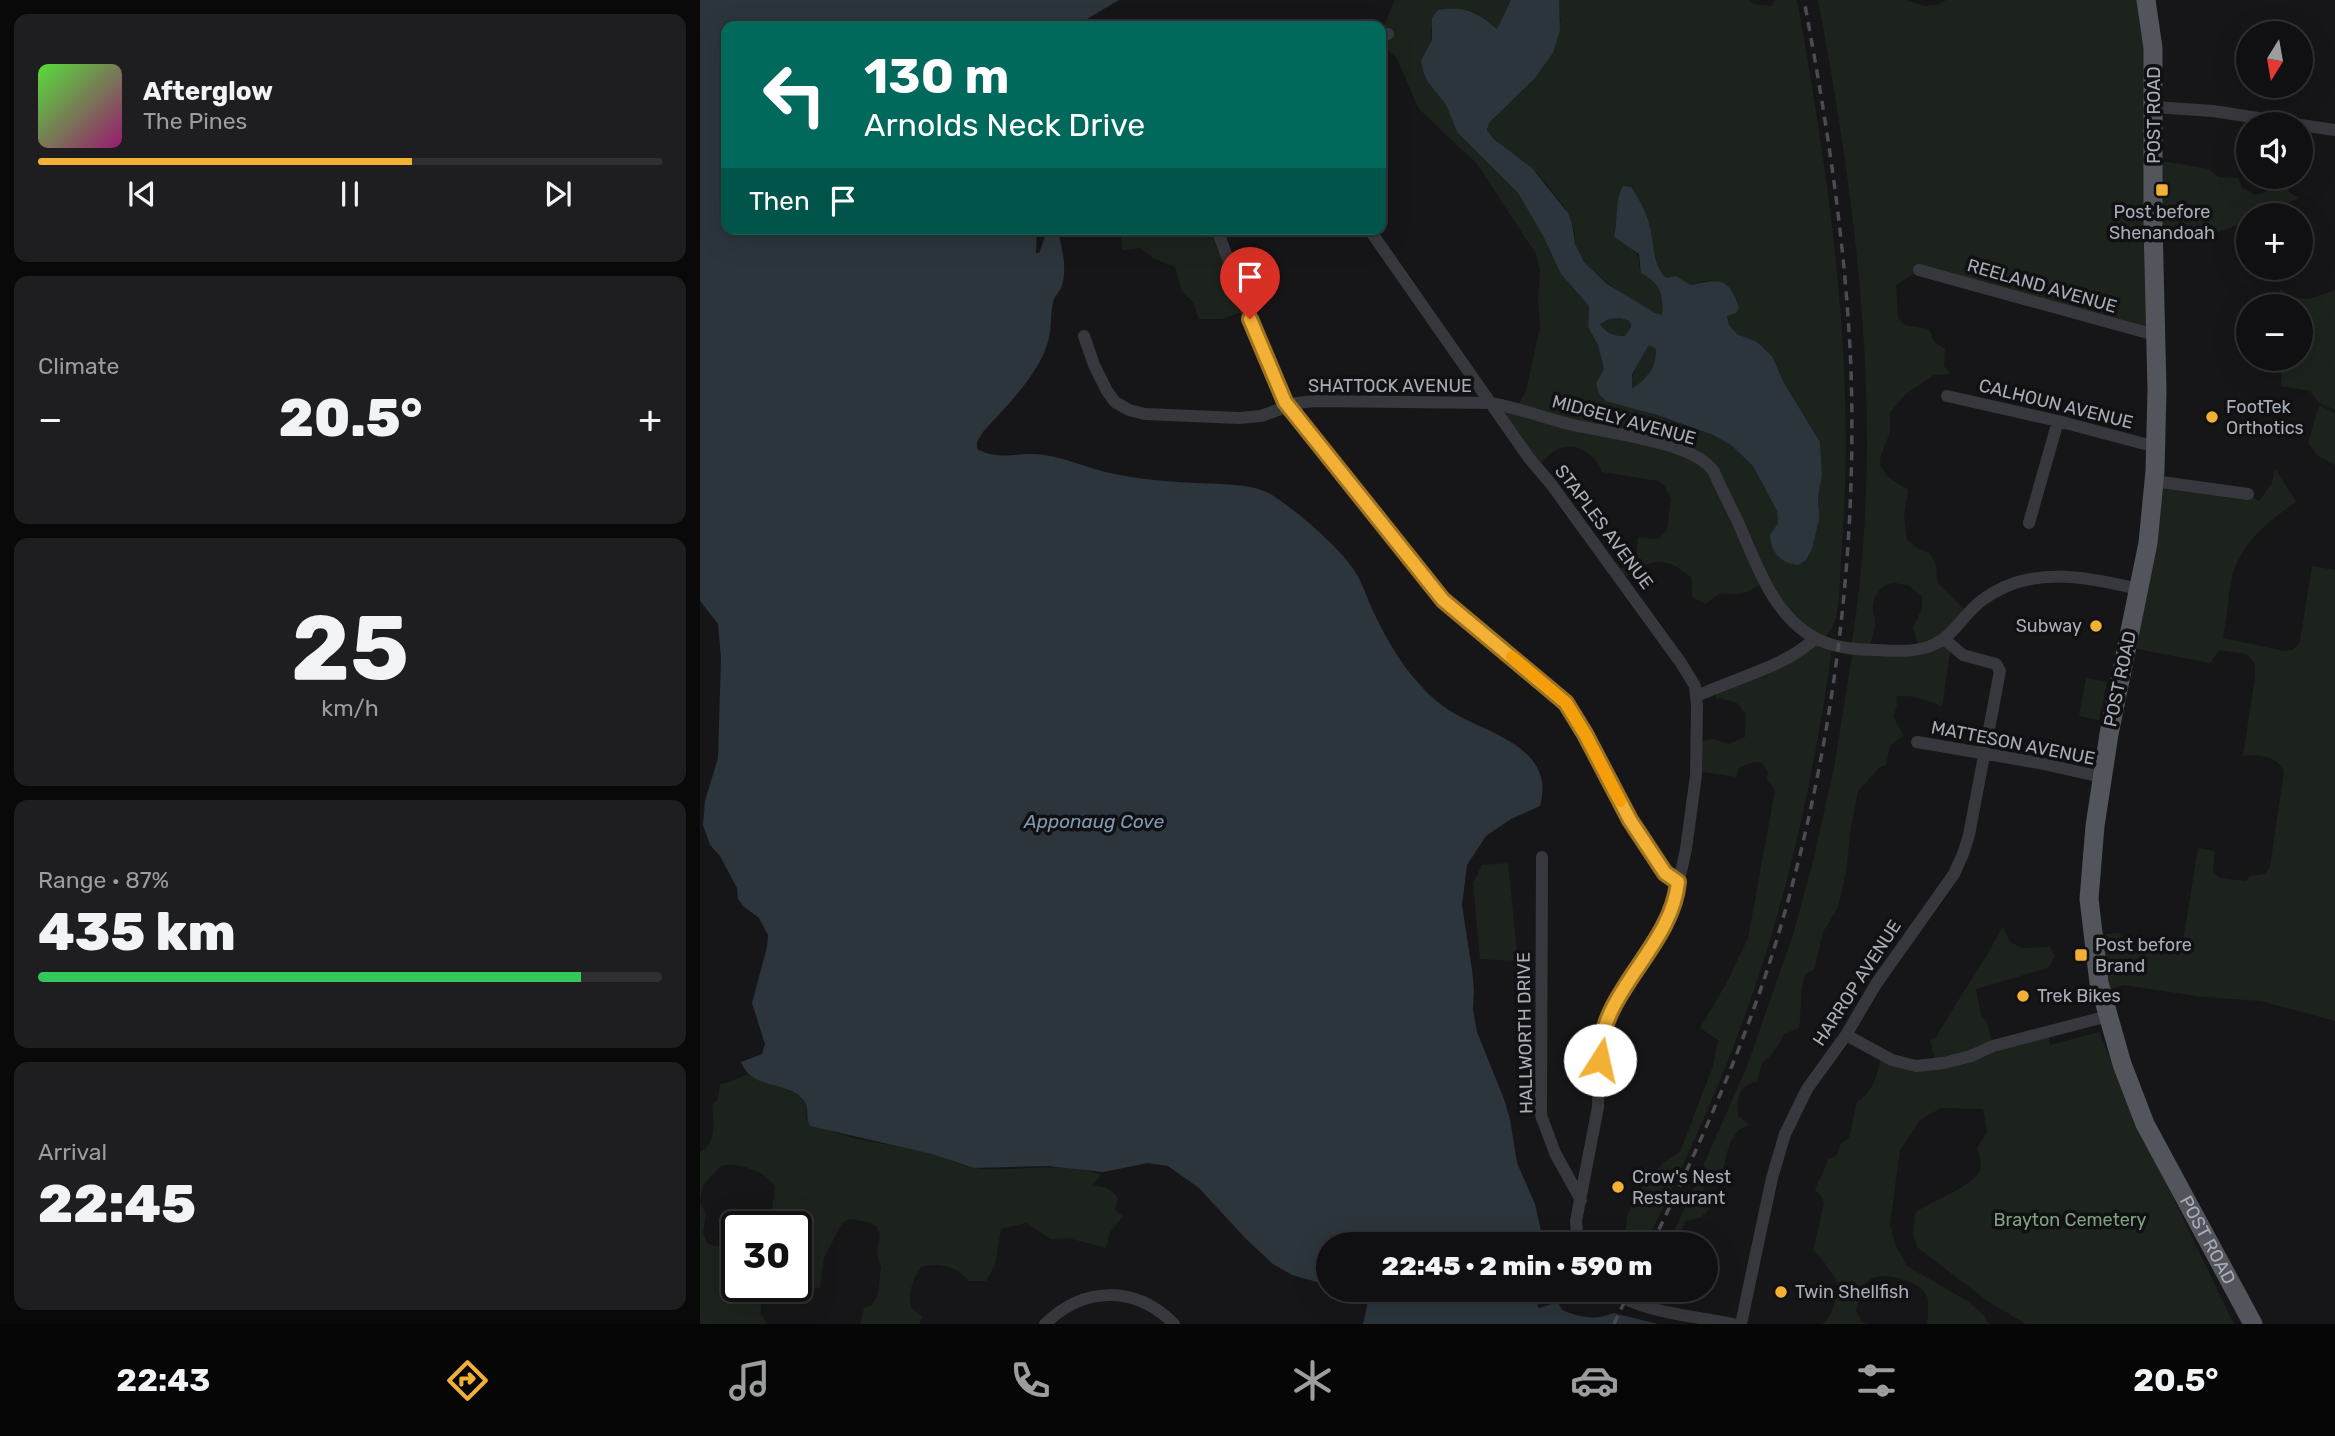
<!DOCTYPE html>
<meta charset="utf-8">
<style>
body{margin:0;font-family:Rubik,sans-serif;background:#1e1e20;color:#f1f3f6;height:100vh;display:flex;flex-direction:column;font-size:26px;white-space:nowrap}
*{box-sizing:border-box;margin:0}
p{font-size:23px;color:#9c9d9f}
.icon{flex:none;width:38px;height:38px;fill:none;stroke:currentColor;stroke-width:2;stroke-linecap:round;stroke-linejoin:round}
.map{position:relative;flex:1;overflow:hidden}
.side{display:flex;flex-direction:column;gap:14px;padding:14px;background:#09090a;width:700px}
.side>*{flex:none}
.guide{position:absolute;left:21px;top:21px;width:665px;height:214px;border-radius:14px;box-shadow:0 7px 28px #0002,0 0 0 2px #303032;background:#00695c;color:#fff;overflow:hidden}
.needle{width:46px;rotate:191deg}
.tools{position:absolute;left:1536px;top:21px;display:grid;gap:14px}
.tools a{display:grid;place-items:center;width:77px;height:77px;border-radius:50%;background:#101012;box-shadow:0 7px 28px #0002,0 0 0 2px #303032;font-size:35px}
.speed{position:absolute;left:21px;top:1211px;display:flex;gap:14px;font-size:35px;font-weight:700;text-align:center}
.speed>*{display:grid;place-content:center;width:91px;height:91px;border-radius:50%;background:#101012;box-shadow:0 7px 28px #0002,0 0 0 2px #303032;line-height:1}
.speed .limit{border:4px solid #111;border-radius:10px;background:#fff;color:#111}
.pin{position:absolute;display:grid;place-items:center;width:60px;height:60px;color:#fff;margin:-72px -30px;border-radius:50% 50% 50% 0;rotate:-45deg;box-shadow:0 0 7px #0007}
.pin .icon{rotate:45deg}
.me{position:absolute;width:77px;margin:-38px;rotate:10deg;stroke-linejoin:round;filter:drop-shadow(0 0 5px #0008)}
.turn{display:flex;align-items:center;gap:24px;height:147px;padding:0 28px;font-size:32px}
.turn .icon{width:91px;height:91px;stroke-width:2.5}
.turn b{display:block;font-size:49px;line-height:60px}
.then{display:flex;align-items:center;height:66px;padding:0 28px;background:#0003;gap:14px;font-size:26px}
.big{font-size:52px;font-weight:800;line-height:1.1}
.side .card{flex:1;display:flex;flex-direction:column;justify-content:center;gap:10px;min-width:0;padding:0 24px;border-radius:14px;background:#1e1e20}
.side .dial{align-items:center;gap:0}
.dial b{font-size:91px;line-height:1}
.song{display:flex;align-items:center;gap:21px}
.cover{width:84px;height:84px;border-radius:10px;background:linear-gradient(135deg,hsl(110 70% 55%),hsl(320 70% 35%))}
.played{height:7px;border-radius:4px;background:linear-gradient(90deg,#f2b134 60%,#303032 60%)}
.keys{display:flex;justify-content:space-around;direction:ltr}
.heat{display:flex;justify-content:space-between;align-items:center;font-size:38px;direction:ltr}
.charge{height:10px;border-radius:5px;background:linear-gradient(90deg,#34c759 87%,#303032 0)}
.trip{position:absolute;left:616px;top:1232px;width:402px;height:70px;border-radius:35px;background:#101012;box-shadow:0 7px 28px #0002,0 0 0 2px #303032;font-weight:800;line-height:70px;text-align:center}
.tabs{display:flex;height:112px;justify-content:space-around;align-items:center;background:#060607;color:#9c9d9f}
.tabs .icon{width:49px;height:49px}
.tabs .active{color:#f2b134}
.tabs b{font-size:32px;color:#f1f3f6}
main{display:flex;flex:1;min-height:0}
.map>svg:first-child{display:block}
</style>
<main>
<section class="side">
<div class="card">
<div class="song"><i class="cover"></i><div><b>Afterglow</b><p>The Pines</p></div></div>
<div class="played"></div>
<div class="keys"><svg class="icon" aria-label="previous" viewBox="0 0 24 24"><path d="M18 5L8 12l10 7zM5 5v14"/></svg><svg class="icon" aria-label="pause" viewBox="0 0 24 24"><path d="M8 5v14M16 5v14"/></svg><svg class="icon" aria-label="next" viewBox="0 0 24 24"><path d="M6 5l10 7-10 7zM19 5v14"/></svg></div>
</div>
<div class="card"><p>Climate</p>
<div class="heat"><a>−</a><b class="big">20.5°</b><a>+</a></div>
</div>
<div class="card dial"><b>25</b><p>km/h</p></div>
<div class="card"><p>Range · 87%</p><b class="big">435 km</b><div class="charge"></div></div>
<div class="card"><p>Arrival</p><b class="big">22:45</b></div>
</section>
<div class="map">
<svg width="1635" height="1324" viewBox="0 0 1635 1324">
<rect width="100%" height="100%" fill="#161618"/>
<!-- green -->
<path fill="#1c231d" fill-rule="evenodd" d="M695,0h116l-14,29 -24,-18 -24,-2 -18,19 1,12 -11,20c3,23 10,24 22,41 7,9 9,22 15,32l60,60 25,43 18,38 28,32 -1,21 10,18 6,24 -8,14 50,29 67,23 18,10 22,21 24,45 1,12 -8,12 49,-29 -1,-10 4,-20 -2,-34 -36,-59 -12,-27 -15,-14 -20,-8 -8,-9 -2,-10 8,-19c-14,-21 -23,-16 -44,-11l-15,-9 -9,3c-16,-16 -11,-33 -17,-53 -3,-11 -9,-21 -14,-31l-15,-6 -7,48c12,10 28,12 25,31 17,13 25,24 23,47 -20,-4 -71,-41 -82,-59 -7,-10 -4,-21 -7,-31 -5,-17 -20,-32 -30,-45 -16,-20 -40,-30 -56,-50l2,-7 46,-45 18,-25 8,-33 -3,-10 1,-10h190l4,4 18,2 5,-6h21c32,178 59,362 45,543 -2,24 -1,51 -6,74 -2,9 -8,16 -12,23l8,5 -1,11c-18,127 -46,253 -91,373 -27,74 -61,144 -94,215h-22l3,-28 10,-24 26,-29 17,-11 33,-86 5,-26 -18,-12 27,-46 21,-44 27,-148 -8,-11 1,-7 -6,-9 -9,-1 -14,6 -3,9 -40,-6v-29l18,-3 15,5 16,-7 1,-23 -9,-11 -17,-5 -3,2 -4,-11 97,-46 -47,-60c-6,3 -14,9 -20,10 -20,5 -17,-7 -37,11l-14,-7v-19c-29,-26 -43,-17 -72,2l-4,-9 20,-14 2,-20 20,2 9,-9 4,-31 -7,-14 -6,-4 -56,-9c-4,-16 -27,-32 -44,-23 -8,3 -15,13 -21,19l-44,-62 23,3 10,-18 14,-64 -2,-29 2,-27 -4,-17 -59,-90 -58,-55 -23,-52 -15,-12v-13z
M1118,0h88l18,6 14,-1 8,-5h197l11,162h13l42,7 9,8 20,1 4,10 14,7 11,-4 8,-11h12l2,12 10,6 -39,17h-11v5c-17,7 -36,16 -55,17 -13,1 -26,-2 -40,-1v100l-236,-65 -22,14 2,33 6,7 25,4 5,13 11,7 -1,17 7,8 -17,1 -28,19 -16,18v20l-10,26 1,9 7,10 20,13 -4,26 3,24 11,9 12,4 6,12 1,17 30,30 -23,28 6,12 -8,55c-9,-6 -37,-14 -46,-10l1,8 -4,12 11,18 -14,11 -4,19 -6,2 -22,24 -7,36 -5,45 -8,35 -15,25 -9,38 -9,4c-6,21 -3,34 -6,54l-15,6c-5,11 -12,22 -22,29l-5,19c-18,2 -21,18 -19,34l12,9c-22,5 -23,31 -28,49l-11,2 -7,7 -1,19 7,6 -10,10 -14,3 -12,21 -5,1 77,-174 47,-134 20,-74 21,-93 19,-118 -2,-3c35,-212 7,-437 -33,-647zM1193,583l15,2 14,11v13l-9,18 6,22 -49,2c0,-11 5,-19 5,-28 1,-9 -1,-2 -2,-11 -1,-14 6,-27 20,-29z
M420,229h97l28,82 -23,8h-23l-6,-17 -11,-10 -7,-25 -21,-8 -14,-11 -18,2z
M1580,289c21,16 33,9 55,1v120l-16,-7 -9,-12 -29,-5 1,-27h19v-53h-20z
M920,318l10,3 1,6 -5,9c-13,0 -19,-2 -26,-12l9,-5z
M949,344l7,5c0,23 -8,26 -24,40 -4,-18 11,-29 17,-45z
M1619,405l16,8v52l-17,-9 -10,-13z
M1575,468l21,34c-30,21 -58,43 -65,80 -3,18 -4,36 -8,56l61,13 9,-1 7,-8 12,-76 23,4v451l-74,-20 -58,-4 -80,-12 -22,8 -6,-58 24,-2c7,15 44,24 59,18l5,-10 15,-93 17,3 -2,21 7,6 26,3 4,-5 15,-2 5,-8 14,-94c-5,-15 -27,-19 -41,-16l12,-79v-14l-9,-9 -27,-4 -9,13 -83,-16 26,-164 95,11 11,7 13,-18z
M1386,678l21,4 -8,38 -20,-4z
M808,863l10,98 -38,-2 -7,-76 9,-18z
M1303,926l7,16 12,6 28,-1 5,9 -7,12 -72,21 5,26 6,7 6,23 55,-12 2,12 49,-13 39,93 96,199h-208l-37,-22 -71,-54 -5,-12 2,-23c15,-12 60,-27 65,-43 3,-7 -1,-15 -3,-22l10,-16 -4,-23 -42,-1 -21,12 -20,30 -10,74 5,20 12,22 62,36 15,14 5,8h-62c1,-9 2,-19 0,-28 -5,-15 -46,-26 -58,-16 -9,7 -10,20 -13,30l5,12 8,2h-47c14,-11 13,-24 15,-42 -6,-11 -15,-24 -24,-31l11,-48 -2,-6 -7,-7c4,-11 10,-19 13,-31l8,-3 5,-13 8,-5 8,-36c16,-9 20,-27 24,-44l55,6 -6,-24 5,-1c22,-39 48,-74 68,-113z
M48,1074c19,14 65,12 58,44 33,24 87,25 127,36 14,4 27,12 41,14 42,6 86,-9 127,7l-9,11c13,0 18,2 26,12l-3,12 8,6 -13,16 -4,16 -38,-10 -17,1 -25,-16 -25,6 -6,36 -9,16h-17c-11,-15 -32,-19 -48,-14 -9,13 -13,26 -10,41l12,9 -4,7h-59l4,-16 8,-3 6,-11 3,-26 -4,-14 3,-20 -4,-8 -8,-4 -18,-3 -8,4 -18,35 -4,30 -8,-1 -4,-18 -12,-12v-30h-46l1,-7 14,-2 7,-6 3,-26c-12,-15 -35,-24 -54,-20l-18,19 -3,17 6,12 -3,19 5,11 21,5 8,-1v38h23l1,29 6,9h-67v-172c17,-8 14,-31 12,-47l6,-6 2,-15 10,-2z"/>
<!-- water -->
<path fill="#2c353c" fill-rule="evenodd" d="M0,0h419l-44,26h-349v203h311l-1,24h3l9,-24h9c5,16 11,43 4,59 -3,5 -6,8 -8,14 -3,14 -1,29 -6,43 -11,33 -41,61 -64,87l-6,10v7c25,13 42,2 67,6 24,3 47,15 71,19 35,7 71,9 106,10 18,1 36,2 51,11 25,16 66,51 82,75 9,13 13,29 20,43 16,34 36,66 65,90 34,29 119,38 101,103l-29,13 -25,17 -19,29 -5,40 10,65 2,20 -1,20 4,22 27,67 6,20 7,44 18,41 9,40h-216v37l-4,3 -32,-9 -19,-11 -27,-25 -47,-51 -31,-22 -20,-3 -45,9 -55,-6 -74,2 -42,-14 -122,-28c-5,-9 0,-17 -6,-25 -15,-21 -52,-10 -63,-39l21,-8 3,-10 -13,-41 15,-56 1,-12 -9,-17 -16,-12 -5,-7 -1,-11 -17,-32 -10,-11 -7,-20 2,-24 13,-43 3,-101 -3,-33 -18,-23z
M811,0h48l1,30 -7,23 -18,25 -46,45 -2,7 7,9 38,29 36,45 4,10 3,21 9,18 23,22 48,29 7,2c2,-21 -3,-33 -21,-42l-2,-19 -25,-17c4,-16 1,-38 9,-51l8,1c8,12 16,26 19,40 5,19 2,37 16,51l10,-2 15,9c28,-6 38,-9 48,23l-3,5 -9,3 2,9 8,9 20,8 15,14 12,27 36,59 2,34 -4,20 1,23 -7,30 -6,11 -8,5c-18,-2 -27,-13 -28,-30l8,-12 -1,-12 -24,-45 -22,-21 -18,-10 -56,-20 -51,-14 -7,-7 -3,-11 8,-14 -6,-24 -10,-18 1,-21 -28,-32 -18,-38 -25,-43 -60,-60c-6,-10 -8,-23 -15,-32 -12,-17 -19,-18 -22,-41l11,-20v-22l6,-8c29,-4 38,2 59,19zM920,318l10,3 1,6 -6,9c-11,0 -18,-2 -25,-12l9,-5zM949,345l7,4c0,21 -9,28 -24,40v-15z
M667,1290h200l1,2 -31,13 2,3 19,-6 4,8c17,7 33,11 51,3l45,11h-295l7,-31z"/>
<g fill="none" stroke-linecap="round" stroke-linejoin="round">
<!-- minor -->
<path stroke="#37383d" stroke-width="12" d="M681,36l7,-2
M1454,107l59,4 84,13
M1601,125l34,5
M517,229l41,113 27,60 158,198 123,103 19,31 45,86 35,53 13,9
M669,229l160,229 22,26 130,179 14,23 2,21 -1,68 -10,74 -14,63 -55,90 -17,41 -2,64 -22,114 2,23
M1219,270l236,65
M384,336l10,29 13,26 8,11 14,8 16,4 94,4 22,-2 36,-13 18,-2 176,2c27,5 51,14 78,21 35,9 126,17 145,48 7,16 15,32 23,48 19,42 35,95 78,118 19,10 42,12 62,12 19,1 40,3 58,-6 19,-9 29,-30 46,-43 49,-37 103,-24 158,-12
M1247,396l111,25 98,26
M1454,481l94,13
M1329,523l29,-102
M997,696c35,-17 91,-30 118,-58
M1217,742l122,21 63,14
M842,857l-1,258 14,38 26,47
M1146,1035l46,25 24,6 28,-3 27,-7 22,-10 115,-30
M909,1290c37,24 82,25 124,34
M345,1324c39,-38 90,-39 129,0
M1041,1324l31,-146 13,-44 22,-45 39,-54 30,-51 78,-110 9,-20 6,-19 31,-164 -4,-7 -33,-9 -19,-16"/>
<!-- primary -->
<path stroke="#53555c" stroke-width="19" id="s1" d="M1446,0l7,48v174l4,168 -2,81 -7,72 -39,191 -14,92 -6,73 10,84 23,81 23,60 108,200"/>
<!-- rail -->
<path stroke="#4a4c52" stroke-width="3.5" stroke-dasharray="9 7" stroke-linecap="butt" d="M952,1244c49,-102 96,-206 128,-315 53,-181 77,-371 71,-559 -5,-125 -24,-248 -47,-370
M914,1324l16,-34"/>
</g>
<g fill="none" stroke-linecap="round" stroke-linejoin="round">
<defs>
<path id="route" d="M550,319l35,83 158,198 123,103 19,31 45,86 35,53 13,9c-6,65 -81,112 -78,178"/>
</defs>
<!-- route casing -->
<use href="#route" stroke="#9d7322" stroke-width="18"/>
<!-- route -->
<use href="#route" stroke="#f2b134" stroke-width="12"/>
<!-- slow -->
<path stroke="#f59e0b" stroke-width="12" d="M812,657l54,46 19,31 35,67"/>
</g>
<!-- markers -->
<g fill="#f2b134" stroke="#111113" stroke-width="2.5">
<rect x="1455" y="183" width="14" height="14" rx="3.5"/>
<circle cx="1512" cy="417" r="7"/>
<circle cx="1396" cy="626" r="7"/>
<rect x="1374" y="948" width="14" height="14" rx="3.5"/>
<circle cx="1323" cy="996" r="7"/>
<circle cx="918" cy="1187" r="7"/>
<circle cx="1081" cy="1292" r="7"/>
</g>
<g text-anchor="middle" stroke-width="7" stroke-linejoin="round" paint-order="stroke">
<!-- street labels -->
<g font-size="18" fill="#a8adb8" stroke="#111113">
<text transform="translate(1454 115) rotate(-90)" y="6">POST ROAD</text>
<text transform="translate(1342 286) rotate(16)" y="6">REELAND AVENUE</text>
<text x="690" y="392">SHATTOCK AVENUE</text>
<text transform="translate(1356 404) rotate(14)" y="6">CALHOUN AVENUE</text>
<text transform="translate(924 420) rotate(15)" y="6">MIDGELY AVENUE</text>
<text transform="translate(904 527) rotate(53)" y="6">STAPLES AVENUE</text>
<text transform="translate(1420 679) rotate(-78)" y="6">POST ROAD</text>
<text transform="translate(1313 743) rotate(11)" y="6">MATTESON AVENUE</text>
<text transform="translate(1157 983) rotate(-57)" y="6">HARROP AVENUE</text>
<text transform="translate(825 1033) rotate(-91)" y="6">HALLWORTH DRIVE</text>
<text dy="6" stroke="none"><textPath href="#s1" startOffset="1270">POST ROAD</textPath></text>
</g>
<!-- poi labels -->
<g font-size="18" fill="#a8adb8" stroke="#111113" text-anchor="start">
<text x="1462" y="218" text-anchor="middle">Post before<tspan x="1462" dy="21">Shenandoah</tspan></text>
<text x="1526" y="413">FootTek<tspan x="1526" dy="21">Orthotics</tspan></text>
<text x="1382" y="632" text-anchor="end">Subway</text>
<text x="1395" y="951">Post before<tspan x="1395" dy="21">Brand</tspan></text>
<text x="1337" y="1002">Trek Bikes</text>
<text x="932" y="1183">Crow's Nest<tspan x="932" dy="21">Restaurant</tspan></text>
<text x="1095" y="1298">Twin Shellfish</text>
</g>
<!-- park labels -->
<g font-size="18" fill="#7fa381" stroke="#111113">
<text x="1370" y="1226">Brayton Cemetery</text>
</g>
<!-- water labels -->
<g font-size="19" font-style="italic" fill="#7f9bb3" stroke="#111113">
<text x="394" y="828">Apponaug Cove</text>
</g>
</g>
</svg>
<div class="tools">
<a><svg class="needle" viewBox="-14 -14 28 28"><path d="M0-13l5 13h-10z" fill="#e53935"/><path d="M0 13l5-13h-10z" fill="#9c9d9f"/></svg></a>
<a><svg class="icon" aria-label="sound" viewBox="0 0 24 24"><path d="M4 9h4l5-4v14l-5-4H4zM17 9q2 3 0 6"/></svg></a>
<a>+</a>
<a>−</a>
</div>
<div class="speed"><div class="limit">30</div></div>
<div class="pin" style="left:550px;top:319px;background:#d93025"><svg class="icon" aria-label="arrive" viewBox="0 0 24 24"><path d="M6 21V4h12l-3 4 3 4H6"/></svg></div>
<svg class="me" style="left:900px;top:1060px" viewBox="-20 -20 40 40"><circle r="19" fill="#fff"/><path d="M0-13L10 11 0 6-10 11z" fill="#f2b134"/></svg>
<div class="trip">22:45 · 2 min · 590 m</div>
<div class="guide">
<div class="turn"><svg class="icon" aria-label="left" viewBox="0 0 24 24"><path d="M17 20v-9H6M10 6l-5 5 5 5"/></svg><div><b>130 m</b>Arnolds Neck Drive</div></div>
<div class="then">Then<svg class="icon" aria-label="arrive" viewBox="0 0 24 24"><path d="M6 21V4h12l-3 4 3 4H6"/></svg></div>
</div>
</div>
</main>
<nav class="tabs">
<b>22:43</b>
<svg class="icon active" aria-label="directions" viewBox="0 0 24 24"><path d="M12 3l9 9-9 9-9-9zM9 14v-3h6M13 9l2 2-2 2"/></svg>
<svg class="icon" aria-label="music" viewBox="0 0 24 24"><path d="M9 18V5l10-2v13"/><circle cx="6" cy="18" r="3"/><circle cx="16" cy="16" r="3"/></svg>
<svg class="icon" aria-label="phone" viewBox="0 0 24 24"><path d="M5 4h4l2 5-3 2q2 4 5 5l2-3 5 2v4C11 20 4 13 5 4z"/></svg>
<svg class="icon" aria-label="climate" viewBox="0 0 24 24"><path d="M12 3v18M4 7l16 10M4 17L20 7"/></svg>
<svg class="icon" aria-label="car" viewBox="0 0 24 24"><path d="M5 17H2v-5l4-1 3-4h7l3 4 3 1v5h-3M9 17h6M6 11h13"/><circle cx="7" cy="17" r="2"/><circle cx="17" cy="17" r="2"/></svg>
<svg class="icon" aria-label="filters" viewBox="0 0 24 24"><path d="M4 7h16M4 17h16"/><circle cx="9" cy="7" r="2"/><circle cx="15" cy="17" r="2"/></svg>
<b>20.5°</b>
</nav>
